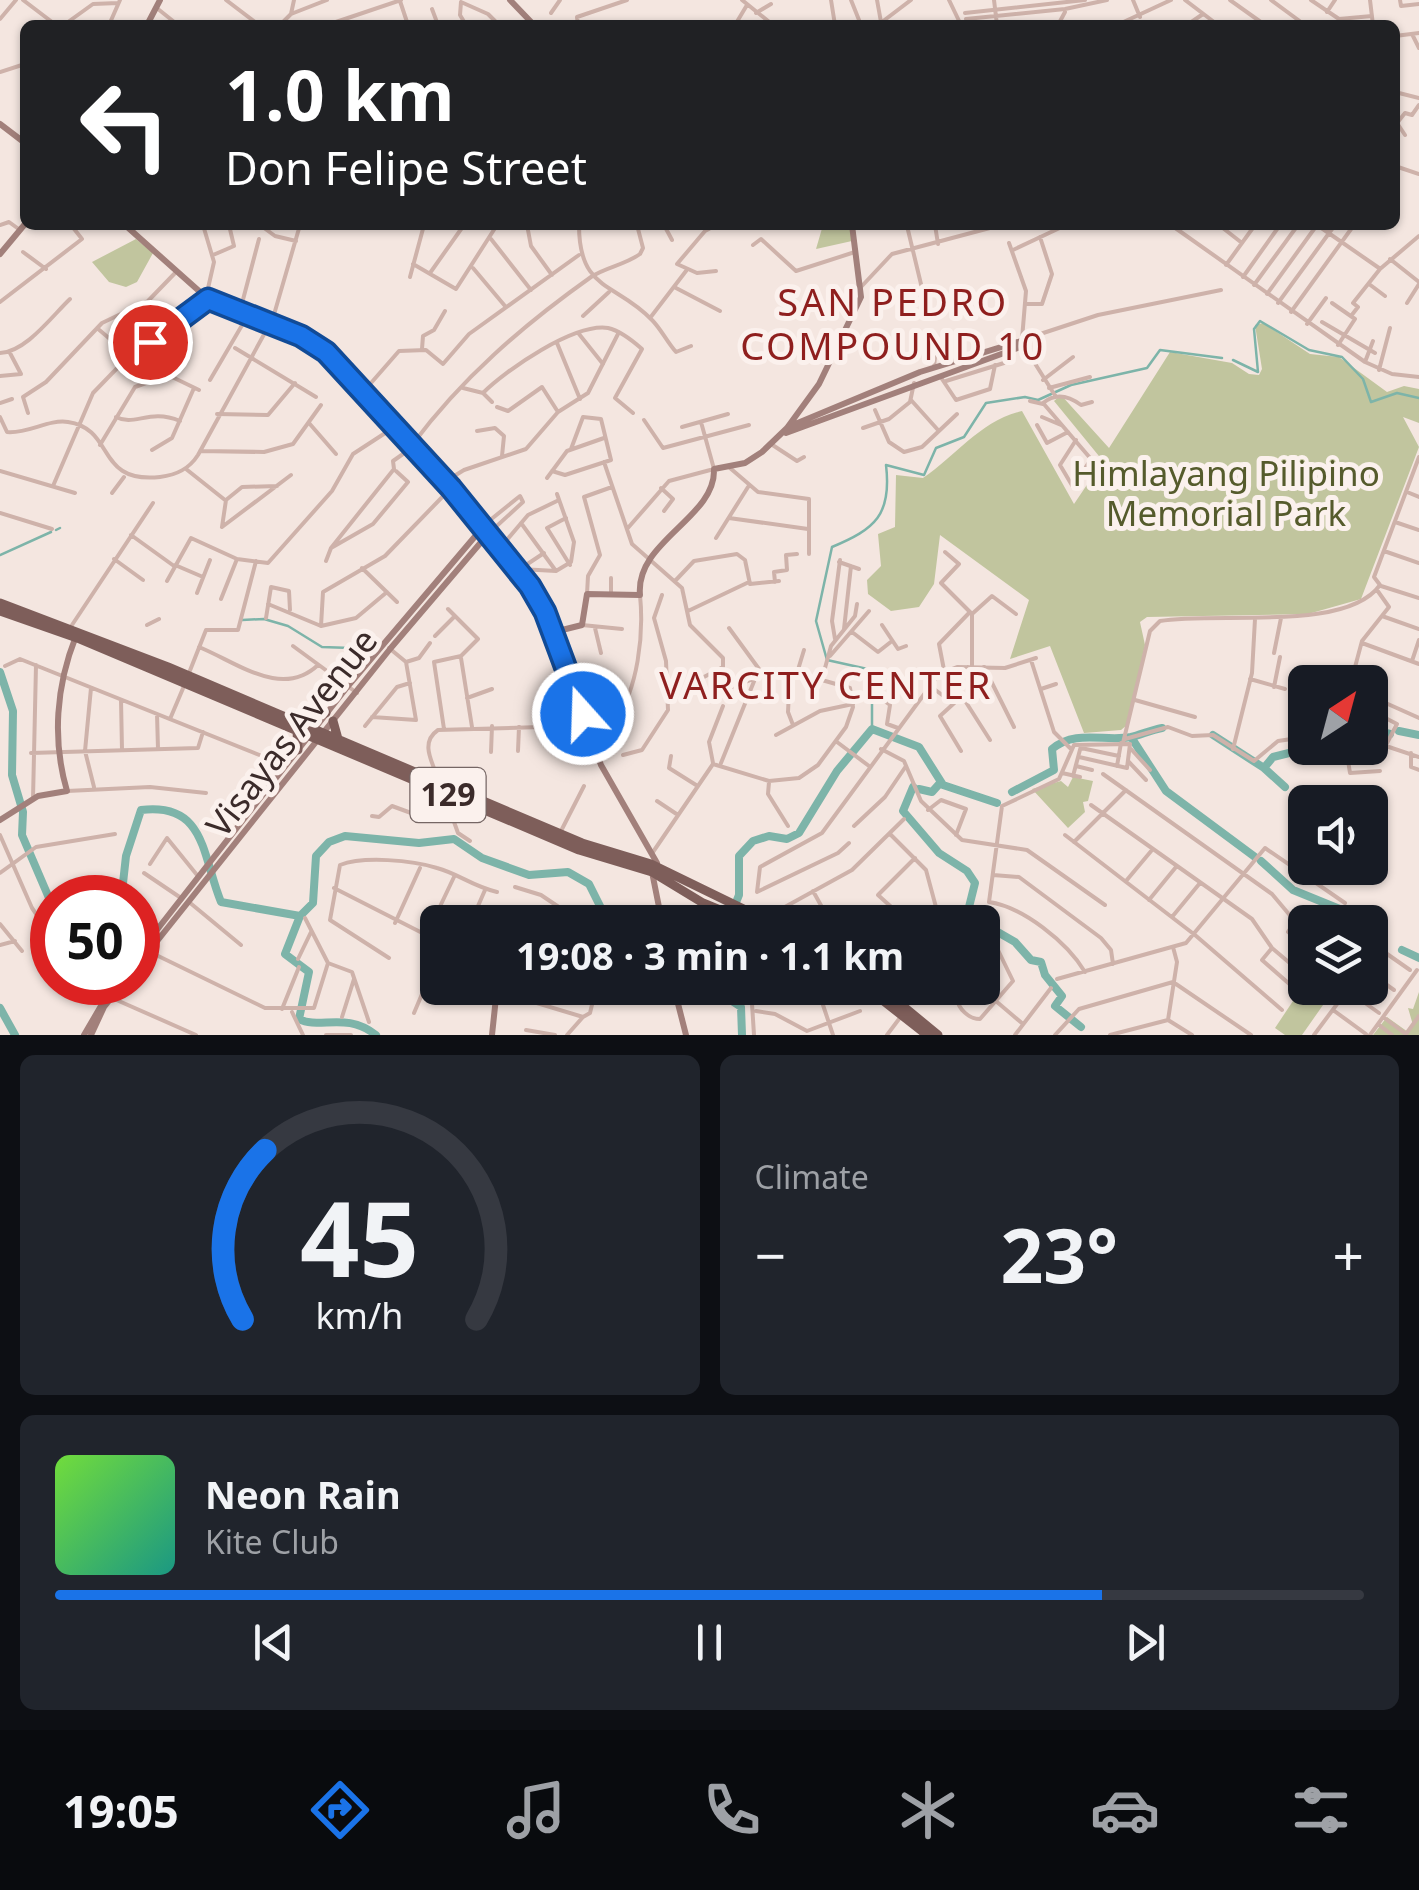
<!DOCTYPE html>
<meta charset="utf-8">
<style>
body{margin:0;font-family:"Noto Sans",sans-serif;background:#20242c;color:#f1f3f6;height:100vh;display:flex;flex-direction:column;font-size:38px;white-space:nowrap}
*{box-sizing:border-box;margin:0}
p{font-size:32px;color:#9ea1a6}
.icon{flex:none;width:55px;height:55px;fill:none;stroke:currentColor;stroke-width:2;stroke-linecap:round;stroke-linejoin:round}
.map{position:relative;height:1035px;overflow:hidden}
.sheet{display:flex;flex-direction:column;gap:20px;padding:20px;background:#0d0f14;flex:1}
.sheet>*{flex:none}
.hud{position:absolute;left:20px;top:20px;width:1380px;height:210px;border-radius:15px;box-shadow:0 2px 8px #0004;background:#202124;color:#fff;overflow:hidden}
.needle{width:65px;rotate:36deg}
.fabs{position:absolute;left:1288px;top:665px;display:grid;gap:20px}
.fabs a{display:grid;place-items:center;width:100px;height:100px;border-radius:15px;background:#171b24;box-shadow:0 2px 8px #0004;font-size:50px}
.speed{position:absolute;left:30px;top:875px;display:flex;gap:20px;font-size:50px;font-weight:700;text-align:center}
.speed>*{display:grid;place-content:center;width:130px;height:130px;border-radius:50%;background:#171b24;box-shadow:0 2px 8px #0004;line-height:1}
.speed .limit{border:15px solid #d22;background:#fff;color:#111}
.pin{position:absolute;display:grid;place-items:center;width:85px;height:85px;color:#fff;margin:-42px;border:5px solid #fff;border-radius:50%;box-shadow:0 2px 10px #0007}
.me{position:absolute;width:110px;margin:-55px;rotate:340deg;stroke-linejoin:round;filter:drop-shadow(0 0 8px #0008)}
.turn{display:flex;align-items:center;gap:35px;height:210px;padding:0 40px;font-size:45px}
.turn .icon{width:130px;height:130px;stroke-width:2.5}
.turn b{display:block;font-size:70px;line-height:85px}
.big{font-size:75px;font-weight:700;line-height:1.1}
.sheet .widget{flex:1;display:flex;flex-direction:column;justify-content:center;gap:15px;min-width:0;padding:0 35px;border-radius:15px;background:#20242c}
.sheet .dial{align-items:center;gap:0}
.dial svg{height:260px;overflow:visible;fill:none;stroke:#363941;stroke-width:7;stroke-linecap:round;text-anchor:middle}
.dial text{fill:#f1f3f6;stroke:none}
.song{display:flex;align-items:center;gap:30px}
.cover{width:120px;height:120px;border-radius:15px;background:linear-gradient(135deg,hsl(100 70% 55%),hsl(170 70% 35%))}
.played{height:10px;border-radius:5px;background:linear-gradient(90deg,#1a73e8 80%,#363941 80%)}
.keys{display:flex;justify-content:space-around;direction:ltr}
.heat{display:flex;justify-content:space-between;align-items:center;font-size:55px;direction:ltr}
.sheet .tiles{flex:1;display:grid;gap:20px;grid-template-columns:1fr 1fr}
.widget:last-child{grid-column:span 2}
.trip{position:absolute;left:420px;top:905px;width:580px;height:100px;border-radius:15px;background:#171b24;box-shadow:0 2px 8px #0004;font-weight:700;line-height:100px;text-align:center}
.tab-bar{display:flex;height:160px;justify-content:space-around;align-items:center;background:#090b0e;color:#9ea1a6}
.tab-bar .icon{width:70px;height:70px}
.tab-bar .on{color:#1a73e8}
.tab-bar b{font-size:45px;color:#f1f3f6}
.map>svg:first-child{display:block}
</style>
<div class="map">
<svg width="1419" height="1035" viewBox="0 0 1419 1035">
<rect width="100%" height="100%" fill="#f4e6e0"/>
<!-- green -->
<path fill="#c1c59e" d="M823,225h27l2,16 -36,8z
M136,239l17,14 -16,29 -11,5 -17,-5 -17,-20z
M1263,323l47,31 29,3 48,35 17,-6 15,3v34l-16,-6 16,30 -58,152 -53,15 -161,3 -7,5 5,23 -18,80 -6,5 -37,3 -34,-87 -40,13 19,-59 -89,-65 -6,49 -15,23 -28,4 -23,-17 -1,-14 14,-14 -3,-32 17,-7 1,-52 27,3c34,-23 57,-57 99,-67l52,93 29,-43 -49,-60 7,-6 48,53 61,-96 62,11 17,11 10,1 3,-6 -7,-44z
M1073,777l20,4 -5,20 -5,1 2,10 -17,16 -36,-39 29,-8 7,6z
M1305,983v5h30l-33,47h-17l-10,-7z
M1419,992v43h-46l14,-18 21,15 5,-7 -5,-17 5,1z"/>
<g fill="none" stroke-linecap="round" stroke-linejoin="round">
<!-- stream -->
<path stroke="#7db4a9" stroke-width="2.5" d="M1233,360l25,12 -4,-43 6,-8 49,29 33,7 21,22 8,23 26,-9 22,5
M56,530l4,-2
M0,555l51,-23
M242,620l22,-1 24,7 34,21 29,1
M872,729v-59l-45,-10 -11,-39 16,-74c43,-18 60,-32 54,-82l38,10 12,-27 28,-11 22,-34 39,-6 13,3 33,-15 76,-17 13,-18 62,8"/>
<!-- river -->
<path stroke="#7db4a9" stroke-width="8" d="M0,672l13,39 -1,64 11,37 -1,23 30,70
M1370,729l20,5
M1399,731l20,4
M1213,735l51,33
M1131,737l35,54 89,66
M913,787l-10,24 36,42 28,18 8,12 -7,28 12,11
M1285,787l-21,-19 9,-11 36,-9
M919,789l13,3 9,-10
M1012,792l42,-22 -2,-21c24,-20 52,-7 79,-12 9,-2 20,-7 31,-9
M1261,861l32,29 59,24 6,8
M103,898l20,-15 3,-27 15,-46c65,-8 61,46 80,92l79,14 13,-13 3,-47 13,-14 16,-6 74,7 35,-4 28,19 47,17 39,-3 21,12 14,28 19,10
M300,916l-15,38 24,18 -10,47c20,11 47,-8 77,16
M728,922l11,-27v-39l14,-15 16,-5 18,3 12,-6 38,-62 35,-42 47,18 24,38 54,18
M982,923l33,19 16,18 10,2 4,13 17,21 -7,10 26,21
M1402,950l17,8
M712,988l29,19 1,28
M0,1008l15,27"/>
<!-- street -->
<path stroke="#ceb2aa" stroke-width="4" d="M23,0l33,25
M226,0l33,25
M742,0l31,25
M831,0l4,25
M851,0l10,25
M877,0l4,22
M949,0l12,25
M994,0l3,25
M1133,0l7,17
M1185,0l33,25
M1230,0l35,25
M1271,0l34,25
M1311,0l28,19 33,-3
M1370,0l3,25
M1400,0l1,6 18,-2
M400,1l8,24
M461,2l27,12 11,11
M461,2l-1,13 6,10
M158,9l20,16
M432,9l6,16
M1327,12l8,-12
M551,13l9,-13
M756,13l15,-9
M965,13l120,-13
M291,14l36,-14
M291,14l3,-14
M0,19l16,-19
M966,19l99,-10 42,-9
M68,22l25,-18 25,-1
M109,25l11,-25
M280,25l11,-11
M327,25l74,-25
M578,25l-1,-8 50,-17
M681,25h4
M735,25l12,-20
M878,25l33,-25
M1058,25l7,-13
M1117,25l54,-25
M1187,25l16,-11
M1395,36l24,-3
M1413,36l6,12
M0,72l25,-8
M1395,92l24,6
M1412,115l7,-10
M1405,135l-8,-12 8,-10 7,2
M1395,166l24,8
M0,225l9,-3 11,8
M203,225l11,37 -8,35
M260,225l15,11 21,5
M527,225l4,21 21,29
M579,225c0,67 37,57 73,95 9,9 15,22 24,32l15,-6
M664,225l8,15
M716,225l-11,6 -28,33 20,9 19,-2
M935,225l3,19
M1171,225l194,137 27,12 27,3
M1219,225l23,18
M1317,225l62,43
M907,226l20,83
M491,239l40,51
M1009,243l17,48 -4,48
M753,245l8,-6 35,32 59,-19
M1013,250l53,-25
M23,252l23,17
M213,255l21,-9 -5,-21
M1390,259l29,23
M413,264l43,25 41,-64
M1226,265l29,-40
M473,268l32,38
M430,273l34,-48
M410,277l14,-52
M1243,277l37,-52
M1369,284l16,12
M1254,285l44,-60
M861,287l31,-33 109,-29
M676,288l44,23
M1267,294l50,-69
M0,302l82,-63 -11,-14
M1278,303l57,-78
M1332,303l23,16 -17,26
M1407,303l12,-19
M1026,304h16l10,-30 -12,-37
M240,311l19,-72
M1291,312l63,-87
M583,316l26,-24
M1351,316l7,-9 -5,-4 27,-34 39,-33
M650,318l36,-47
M1322,322l53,31
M1307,324l19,-26
M97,328l33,28
M579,334l24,30
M1022,340l76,-25 123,-25
M557,343l23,56
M1024,346l32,51
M235,348l81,49
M422,349l1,-13 11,-6 11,-19
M0,353c26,-1 52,-37 70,-54
M1365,362l8,-21
M934,368l2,-24 12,-5
M1379,370l11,-42
M0,376l21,-2 -11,-21
M942,379l14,21 34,-11 5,-24
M210,380l38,-65
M1043,380l30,-23
M946,381l58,-18
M463,388l20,5 9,9
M1049,388l41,-11
M364,391l35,-40 27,-1 17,14 26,-30 110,-79
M483,393c23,-23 91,-70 125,-65 13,3 25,13 34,21l-27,49 18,15
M911,400l27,30
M1030,401l13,3
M0,403l12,-4
M497,407l11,4 34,-24 16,25
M875,410l14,32 15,10 18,-5 35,-33
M28,413l-5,-16 23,-15 56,-59 46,-22 29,-30
M217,414l51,1 27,-32
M0,417l7,15c21,2 41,-13 61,-10 48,7 27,62 92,55 17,-2 29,-8 38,-22l75,-137 27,-93
M116,417c19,10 33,-9 64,4
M1042,417l19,8
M644,420l19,28 86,-23
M309,423l27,31
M1037,425l10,18 21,-11
M682,427l46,-13
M863,428l26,-9 21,-17 4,-19
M477,431l18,-3 9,8 -2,20
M1076,440l-16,25 13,22 18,-28 -48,-56c13,-11 26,-7 38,2l11,-3
M771,444l26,17 7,-4
M100,445l35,-58 33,-12 31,15
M412,445c50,-67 110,-119 179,-168 15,-10 34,-12 49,-23l3,-6 -6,-23
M152,450l20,-12 22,-50
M200,451l64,1 29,-8 28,-39
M604,462l28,82 50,44 8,37 33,33v9l-21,11
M730,468l28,24 51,7v55
M186,469l39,31
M0,471l75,22
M552,471l13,4 46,-15 -10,-41 -18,-2 -12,32
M547,478l20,-27 37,-13
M446,481l18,-11 62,-21 32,-37 30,-19 31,-61
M53,486l40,-93 32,-33 83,-61
M661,488l12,11 -9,12
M1407,492l12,5
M112,493l12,-16
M0,513l52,16
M566,518l-19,10 23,37
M729,518l79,11
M1395,522l24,8
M521,523l35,48
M484,525l36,-29 3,6 -35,32
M222,527l69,-52
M222,527l4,-27 16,-13 35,-1
M627,529l42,-48 45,-12 -13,-47
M131,535l43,31
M716,538l32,-51
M331,548l42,-24 35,-42 -12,-11
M500,548l28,-33 31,-15
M1384,551l35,12
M945,552l14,12 -18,19 31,31v53
M114,559l29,21
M326,561l5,-13 63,-79 -1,-8 20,-14
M839,562l20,7
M175,565l28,12
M523,567l21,-14
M362,568l35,34
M520,569l36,2 15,-9 3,-20 -17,-48
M167,581l24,-43 46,21 31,4 64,-72 21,-37 43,-28
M675,581l19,-20 43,-7 8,6 5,24 29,-3
M775,582l-1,-10 13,-2 -1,-15 11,-1
M1381,586l38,12
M197,593l13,-33
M611,593v-15
M587,594l1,-18 12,-21 -16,-58 28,-10
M221,599l16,-40
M268,604l53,22
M688,611l61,-29
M972,614l20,-18 24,18
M1382,616l37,13
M266,618l5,-31 18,4 1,19
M147,625l12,-6
M582,625l40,4
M882,625l16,24 8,-3
M321,626l2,-34 62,-36 65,-67
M321,626l35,-8 31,-26
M70,628l83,-125
M595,628l6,25
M844,629l7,-63
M852,632l26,20 14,-11
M435,636l20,-20
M835,639l-3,-18 8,-61
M1362,643l57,21
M293,646l64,47
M199,647c39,16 83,52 119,18
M1274,653l7,-35
M830,656l39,-45
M461,658l11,69
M1031,660l23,72 16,16
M1412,661l7,-21
M406,662l13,-4 11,-15
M5,666l15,-7 242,97 17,-11
M968,667l4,19
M984,667l30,60
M944,670l-5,-26 30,-31
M189,673l17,-43h32l18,-69
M797,673l7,-23
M822,679l9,-33 24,-30 2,-12
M1250,679l35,10
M1351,682l11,-41 27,-34 -12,-17
M930,686l23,17
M1274,687l6,-30
M91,688l-6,63 9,36
M1041,689l15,-5
M719,692l37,-14
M1370,696l49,22
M879,697l11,8 -3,19 11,4
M467,698l25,-9
M121,700l1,50
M1135,700l60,17
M1370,710l27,14 -11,21
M157,714l1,35
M372,717l44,3 -10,-58 -17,-14
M170,719l14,-33
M365,726l32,-39 13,-4
M444,729l-10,-67 27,-6 17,-17 -30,-30
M1370,732l16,14 33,11
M776,735l44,-24 33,-7
M1125,739l43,-12 24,9 21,-1 41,26 24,-20 27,-4
M837,742l32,24
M1123,743l27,-112 10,-10c54,-10 186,12 220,-36l-6,-8 45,-120
M1081,748l38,8
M1346,748l4,25 30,-2
M881,749l23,12 17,40 41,39 65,10 78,55
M1131,749l19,21
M1233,749l19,-76 3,-54
M518,751l1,-24
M961,751l-21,-35 22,-20 28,44
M491,752l1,-26
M596,752l10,4
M31,753l167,-5 5,-16
M1411,753v14l8,3
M623,755l19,-5 26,-40 -2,-49 -12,-43 8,-23
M671,756l-2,12 27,17
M1079,757l48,11 3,-24 -56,1 -15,34 -57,27 -13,96c34,5 78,40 96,70
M1128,761l18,19
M713,763l-4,-21 14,-36
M721,763l38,-94 -30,-41
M1076,766l16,4
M1117,766l4,-23
M1062,773l18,4
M1103,774l169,120 21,25
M1073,776l8,-30
M439,781c-6,-18 -20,-38 -1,-51l103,-3 35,7 39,-12c23,-34 29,-87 25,-127
M769,782l-1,12 20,32
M67,791l83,-4 56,6
M444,794l14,39 12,8
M33,799l3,-134
M657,801l21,14
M1091,805l161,114 20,29 33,28
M928,810l13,-10 25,9 -10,26
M372,816l7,1 13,-11 30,11h30
M854,826l31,-29 21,-31
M561,831l23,-45
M890,834l36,36 14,52
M0,835l32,73 20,29
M1065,835l130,100 87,75
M1074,842l52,-52
M849,843l-11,10 -81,39 3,-25 62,-34 117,-159 18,-7 48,1 31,-10
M653,852l60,-88 56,17 30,-3 19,-13 28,-38 7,-20 -3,-19 -60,-17 -2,41 5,13
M1290,863l14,-21
M150,864l17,-26 30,37
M0,873l36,-26 79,-13
M144,873l37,25
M993,875l26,2 82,61 10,12 2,14
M1126,881l26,-31
M515,887l26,8 40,27
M334,888l104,53
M813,891l10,18 23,13
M1149,900l27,-33
M189,902l52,43
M1172,917l28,-34
M305,918l23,45 24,9 17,50
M763,919l89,-49 52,-51
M471,922l14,-32
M908,922l-30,-27 37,-37
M395,923l25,-55
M0,924l22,27
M426,936l28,-59
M0,945l15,-4
M1305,945l-17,-13 16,-23 27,13
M1272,948l-10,12 32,28 10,-11
M150,952l115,56h49l14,-45
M389,958l-59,-38 10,-55c23,-9 72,-5 97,3 22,6 35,18 60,24
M298,959l13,-27
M1370,961l10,-12 30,21
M1370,973l24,17
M1057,979l129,-36 79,-95 80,55
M751,988l3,47
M800,988l22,14 11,33
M965,988l-8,10c1,11 12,21 23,21l33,-38 -16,-33 -15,3
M1347,990l32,23
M497,991l86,26 7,-4 6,-25
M112,998l84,37
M997,1002l26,22
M905,1006l14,-18
M282,1009l17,-42
M1333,1010l33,24
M756,1011l19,3 32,17 53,-20
M292,1012l11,23
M414,1013l11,-26 13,6 2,-5
M342,1017l12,-38
M1383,1017l23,17 13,-18
M1168,1020l9,-58 -4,-15
M1378,1024l14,11
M526,1030l29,5
M326,1035h25
M567,1035l16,-18
M887,1035l15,-20
M1015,1035l36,-47
M1055,1035l24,-26 94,-27 78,53
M1110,1035l58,-15 24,15
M1314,1035l35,-47
M1370,1035l47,-65"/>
<!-- secondary -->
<path stroke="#a2807b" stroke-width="6" d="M510,0l24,25
M147,25l13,-25
M0,124l25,19
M125,225l83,74 84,33 34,20 138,151 76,97 61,165 56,98
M0,254l25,-30
M786,433l237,-87 -2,-5 -101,31 -132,55
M554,632l28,-7 5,-31 53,1c-5,-54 76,-77 74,-126l31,-6 17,-11 25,-24 32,-44 42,-87 -9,-72
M0,820l38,-24 29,-5c-15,-51 -11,-105 9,-155
M652,872l10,50
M138,954l210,-268 135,-159
M138,965l252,-316 98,-115
M674,988l12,47
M84,1035l31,-53
M91,1035l13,-28 20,-25
M492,1035l5,-47"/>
<!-- primary -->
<path stroke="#7e5e5a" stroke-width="9" d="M0,603l168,64 414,176 69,21 119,58
M0,611l80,28 499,211 73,22 51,31 46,19
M333,721l5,18
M302,724l24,-11
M297,731l1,19
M867,988l60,47
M881,988l57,47"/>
</g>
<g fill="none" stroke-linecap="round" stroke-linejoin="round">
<defs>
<path id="route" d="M150,342l58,-43 93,37 25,16 125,136 79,98 15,26 38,102"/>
</defs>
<!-- route casing -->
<use href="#route" stroke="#114b97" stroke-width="25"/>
<!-- route -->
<use href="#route" stroke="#1a73e8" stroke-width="18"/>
</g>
<g text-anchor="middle" stroke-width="10" stroke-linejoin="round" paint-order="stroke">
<!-- shield labels -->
<rect fill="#fbf1ed" stroke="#756664" stroke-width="2.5" x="410.5" y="768" width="75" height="54" rx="8"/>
<g font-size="32" font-weight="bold" fill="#3b2b2a">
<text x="448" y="806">129</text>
</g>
<!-- park labels -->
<g font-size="35" fill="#555b2c" stroke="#fbf1ed">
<text x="1226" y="486">Himlayang Pilipino<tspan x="1226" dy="40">Memorial Park</tspan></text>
</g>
<!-- street labels -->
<g font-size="35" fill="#3b2b2a" stroke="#fbf1ed">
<text transform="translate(292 733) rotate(-52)" y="12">Visayas Avenue</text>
</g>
<!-- neighbourhood labels -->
<g font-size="38" letter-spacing="2.5" fill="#8f1f1e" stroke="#fbf1ed">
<text x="893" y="316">SAN PEDRO<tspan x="893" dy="44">COMPOUND 10</tspan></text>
<text x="826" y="699">VARCITY CENTER</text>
</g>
</g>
</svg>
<div class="fabs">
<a><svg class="needle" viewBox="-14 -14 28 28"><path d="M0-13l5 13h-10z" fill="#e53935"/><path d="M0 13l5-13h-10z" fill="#9ea1a6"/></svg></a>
<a><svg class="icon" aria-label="sound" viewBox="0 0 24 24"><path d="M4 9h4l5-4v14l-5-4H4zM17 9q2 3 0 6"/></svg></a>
<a><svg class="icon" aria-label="layers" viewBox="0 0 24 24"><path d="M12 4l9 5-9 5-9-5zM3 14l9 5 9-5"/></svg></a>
</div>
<div class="speed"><div class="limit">50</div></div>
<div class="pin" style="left:150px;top:342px;background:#d93025"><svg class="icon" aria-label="arrive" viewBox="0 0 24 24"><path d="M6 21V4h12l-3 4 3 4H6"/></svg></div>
<svg class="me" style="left:583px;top:714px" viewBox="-20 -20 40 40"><circle r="17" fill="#1a73e8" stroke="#fff" stroke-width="3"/><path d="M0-11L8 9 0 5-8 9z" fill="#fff"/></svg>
<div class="trip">19:08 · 3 min · 1.1 km</div>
<div class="hud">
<div class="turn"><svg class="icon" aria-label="left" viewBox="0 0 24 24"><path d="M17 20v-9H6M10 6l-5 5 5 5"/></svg><div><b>1.0 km</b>Don Felipe Street</div></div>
</div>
</div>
<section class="sheet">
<div class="tiles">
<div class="widget dial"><svg viewBox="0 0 100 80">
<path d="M14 69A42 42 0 1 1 86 69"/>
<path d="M14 69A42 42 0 0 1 21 17" stroke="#1a73e8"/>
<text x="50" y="56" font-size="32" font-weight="700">45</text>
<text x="50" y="72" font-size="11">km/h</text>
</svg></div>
<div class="widget"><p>Climate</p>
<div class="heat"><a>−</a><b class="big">23°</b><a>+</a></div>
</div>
<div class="widget">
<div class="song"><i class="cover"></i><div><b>Neon Rain</b><p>Kite Club</p></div></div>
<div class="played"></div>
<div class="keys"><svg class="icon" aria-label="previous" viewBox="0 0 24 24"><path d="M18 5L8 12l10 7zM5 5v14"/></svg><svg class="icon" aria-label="pause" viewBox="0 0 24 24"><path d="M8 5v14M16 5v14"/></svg><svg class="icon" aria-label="next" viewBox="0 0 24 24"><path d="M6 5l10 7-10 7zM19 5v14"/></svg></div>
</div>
</div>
</section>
<nav class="tab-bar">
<b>19:05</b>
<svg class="icon on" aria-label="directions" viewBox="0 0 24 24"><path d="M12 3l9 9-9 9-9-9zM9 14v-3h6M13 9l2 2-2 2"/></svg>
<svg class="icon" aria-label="music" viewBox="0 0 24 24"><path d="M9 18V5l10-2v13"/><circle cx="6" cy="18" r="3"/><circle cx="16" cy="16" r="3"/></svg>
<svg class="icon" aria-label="phone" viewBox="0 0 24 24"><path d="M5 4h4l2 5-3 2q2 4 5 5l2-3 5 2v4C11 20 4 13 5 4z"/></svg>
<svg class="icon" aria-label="climate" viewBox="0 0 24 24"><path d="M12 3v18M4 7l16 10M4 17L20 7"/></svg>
<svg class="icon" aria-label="car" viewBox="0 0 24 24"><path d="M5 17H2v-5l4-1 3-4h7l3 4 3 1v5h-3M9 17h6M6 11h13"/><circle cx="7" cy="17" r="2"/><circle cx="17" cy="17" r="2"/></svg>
<svg class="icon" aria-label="filters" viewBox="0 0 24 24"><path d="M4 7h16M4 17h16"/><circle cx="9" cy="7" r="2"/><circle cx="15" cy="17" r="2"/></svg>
</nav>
